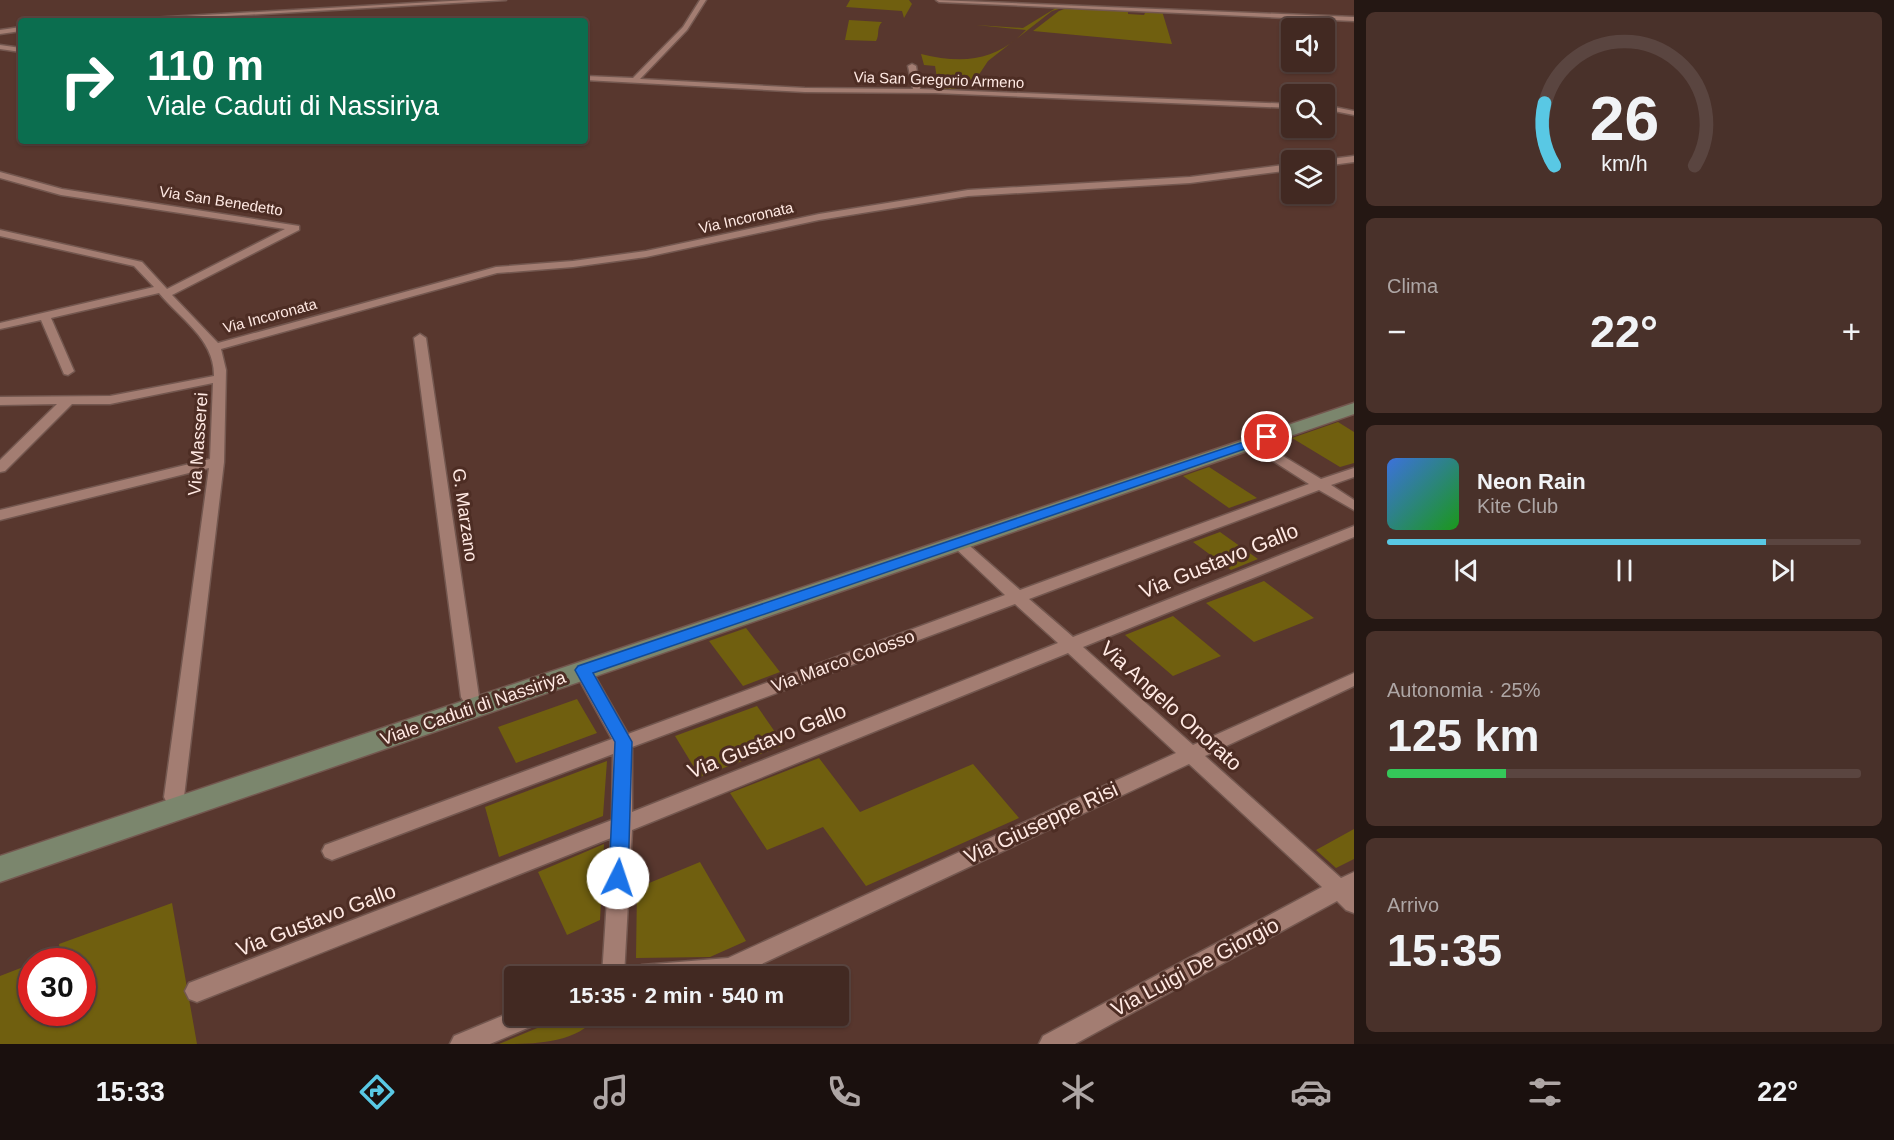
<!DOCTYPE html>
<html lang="it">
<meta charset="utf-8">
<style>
body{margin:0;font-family:Arial,sans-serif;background:#49312a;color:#f1f3f6;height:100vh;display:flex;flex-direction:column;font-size:22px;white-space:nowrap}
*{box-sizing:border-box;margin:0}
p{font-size:20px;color:#aea6a5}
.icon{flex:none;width:33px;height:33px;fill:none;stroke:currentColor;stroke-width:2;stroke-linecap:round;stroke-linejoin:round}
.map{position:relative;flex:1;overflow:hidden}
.sheet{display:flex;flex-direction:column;gap:12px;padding:12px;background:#241713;width:540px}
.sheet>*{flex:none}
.top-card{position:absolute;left:18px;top:18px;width:570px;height:126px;border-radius:6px;box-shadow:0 2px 4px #0004,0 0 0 2px #5a4540;background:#0b6e4f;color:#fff;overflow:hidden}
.tools{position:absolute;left:1281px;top:18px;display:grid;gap:12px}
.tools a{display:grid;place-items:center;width:54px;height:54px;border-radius:6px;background:#422922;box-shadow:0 2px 4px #0004,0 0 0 2px #5a4540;font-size:30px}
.speed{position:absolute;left:18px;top:948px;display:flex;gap:12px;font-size:30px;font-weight:700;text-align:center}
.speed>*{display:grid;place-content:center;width:78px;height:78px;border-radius:50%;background:#422922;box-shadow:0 2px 4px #0004,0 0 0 2px #5a4540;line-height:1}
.speed .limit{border:9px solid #d22;background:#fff;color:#111}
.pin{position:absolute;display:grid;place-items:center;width:51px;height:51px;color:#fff;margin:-26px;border:3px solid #fff;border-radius:50%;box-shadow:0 2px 6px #0007}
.me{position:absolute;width:66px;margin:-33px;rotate:4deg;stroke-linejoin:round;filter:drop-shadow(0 0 4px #0008)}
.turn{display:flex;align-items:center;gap:21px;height:126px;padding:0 30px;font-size:27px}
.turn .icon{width:78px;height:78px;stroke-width:2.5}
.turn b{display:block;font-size:42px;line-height:51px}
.big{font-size:45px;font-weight:800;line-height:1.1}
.sheet .card{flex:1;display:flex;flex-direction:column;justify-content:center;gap:9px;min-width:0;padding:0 21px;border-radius:9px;background:#49312a}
.sheet .dial{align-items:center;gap:0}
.dial svg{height:156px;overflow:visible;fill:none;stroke:#5a4540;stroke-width:7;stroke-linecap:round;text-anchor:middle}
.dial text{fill:#f1f3f6;stroke:none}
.song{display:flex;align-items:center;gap:18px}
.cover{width:72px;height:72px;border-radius:9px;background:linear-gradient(135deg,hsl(220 70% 55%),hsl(120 70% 35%))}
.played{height:6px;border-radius:3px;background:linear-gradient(90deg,#59c8e4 80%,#5a4540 80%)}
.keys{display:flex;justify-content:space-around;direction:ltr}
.heat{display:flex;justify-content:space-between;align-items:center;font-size:33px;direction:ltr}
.charge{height:9px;border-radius:4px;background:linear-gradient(90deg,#34c759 25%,#5a4540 0)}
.trip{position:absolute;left:504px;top:966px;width:345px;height:60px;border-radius:6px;background:#422922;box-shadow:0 2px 4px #0004,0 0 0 2px #5a4540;font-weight:800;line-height:60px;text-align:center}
.tab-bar{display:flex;height:96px;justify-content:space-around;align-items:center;background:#1a100e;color:#aea6a5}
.tab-bar .icon{width:42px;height:42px}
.tab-bar .active{color:#59c8e4}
.tab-bar b{font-size:27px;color:#f1f3f6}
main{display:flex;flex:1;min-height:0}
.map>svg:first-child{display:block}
</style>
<main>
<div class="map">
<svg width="1354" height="1044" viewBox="0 0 1354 1044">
<rect width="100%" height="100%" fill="#58372e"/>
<!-- green -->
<path fill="#705f0f" d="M850,0h59l3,4 -8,14 -2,-7 -56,-4z
M1059,6l7,1 -14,4 -64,50 -10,15 -27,15 -12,-1 -4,-24 -11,-1 -3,-11c41,10 74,8 105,-24l-50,-5 47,3z
M1072,6l56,3v5l16,1 2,-4h16l10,33 -139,-13 26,-20z
M849,20l33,2c-6,6 -2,13 -6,19l-31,-1z
M1338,422l16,10v31l-14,4 -48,-29z
M1209,467l48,31 -28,10 -46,-32z
M1220,532l38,27 -27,11 -38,-28z
M1264,581l50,37 -60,24 -48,-39z
M1173,616l48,40 -48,20 -48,-41z
M746,628l34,44 -37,14 -34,-45z
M577,699l20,34 -81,30 -18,-36z
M757,706l27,39 -84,32 -25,-41z
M819,758l41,54 113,-48 46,54 -153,68 -43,-59 -56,23 -37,-57z
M607,761l-4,55 -104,41 -14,-50z
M1354,829v30l-18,9 -20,-18z
M604,844l-4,76 -33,15 -29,-63z
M700,862l46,79 -36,16 -74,1 1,-70z
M172,903l25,141h-197v-68l31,-12 1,48h50v-50l-44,-1 22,-8 -1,-9z
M566,1016h31c-20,28 -63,28 -98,28z"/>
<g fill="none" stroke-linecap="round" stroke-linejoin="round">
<defs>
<path id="street" d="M468,0h38l-367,21h-40z
M700,0h6l-19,30 -47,49 165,9 108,1 -5,-23 4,-2 4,2 4,23 372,15v4l-357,-15 -130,-1 -220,-12v-4l48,2 50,-51z
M936,0l418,17v4l-415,-19z
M21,27v4l-21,3v-4z
M0,45l21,3v4l-21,-3z
M1324,105l30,6v4l-30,-6z
M1354,156v6l-30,4 -1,-6z
M1292,164v6l-102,13 -222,13 -149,24 -173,37 -73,10 -76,6 -276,76 5,21 -2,92 -40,335 -3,6 -7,2 -7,-2 -3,-6 45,-329 -209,52v-10l210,-51 3,-76 -103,21h-38l-67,67 -5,1v-12l57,-56 -57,1v-8l110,-1 104,-20c1,-37 -35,-58 -55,-83l-108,25 23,53 -6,4 -4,-1 -23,-54 -41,9v-6l154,-36 -20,-21 -134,-30v-6l142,32 25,27 118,-60 -224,-34 -61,-17v-6l62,17 237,37v4l-127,65 46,48 278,-76 77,-6 73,-10 173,-37 149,-24 222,-13z
M420,334l6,4 53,359 -3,5 -6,2 -6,-2 -3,-5 -47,-359z
M1253,438l68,41 33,-11v9l-23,8 23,15v10l-35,-20 -290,109 44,38 281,-111v11l-271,110 110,98 161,-72v13l-149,70 136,122 13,-6v41l-8,-3 -9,-9 -262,143h-36l4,-8 279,-149 -133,-123 -453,212h-105l3,-8 8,-3 86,-7 448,-205 -108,-100 -436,177 -8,146h-22l9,-138 -414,164 -8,-3 -4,-8 4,-8 423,-163 1,-66 -281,106 -7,-3 -3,-6 3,-6 287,-106 -38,-69 3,-4h12l39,68 377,-139 -52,-49 -3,-3 3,-3h10l57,50 289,-106 -61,-39 -2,-3 2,-3zM1015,604l43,39 -426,169v-65z
M514,1011v5h27l-4,8 -47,20h-40l4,-8z"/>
<path id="secondary" d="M1354,403v11l-1354,468v-26z"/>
</defs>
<!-- street casing -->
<use href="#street" stroke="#73574f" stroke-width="3"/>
<!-- secondary casing -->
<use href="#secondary" stroke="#73574f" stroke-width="3"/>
<!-- street -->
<use href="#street" fill="#a37d72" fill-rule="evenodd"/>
<!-- secondary -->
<use href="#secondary" fill="#7b866d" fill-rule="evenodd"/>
</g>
<!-- route -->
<path fill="#1a73e8" stroke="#114b97" stroke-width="1.5" d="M1267,434l4,1v5l-678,233 39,69 -4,136 -3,6 -7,3 -6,-3 -3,-6 6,-136 -40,-72 3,-4z"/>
<g text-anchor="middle" stroke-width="6" stroke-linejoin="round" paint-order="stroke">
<!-- far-street labels -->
<g font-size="15" fill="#ffe9e3" stroke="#4d2d24">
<text transform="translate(939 80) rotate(2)" y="5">Via San Gregorio Armeno</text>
<text transform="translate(221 201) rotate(9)" y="5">Via San Benedetto</text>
<text transform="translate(746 218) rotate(-13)" y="5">Via Incoronata</text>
<text transform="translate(270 316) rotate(-15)" y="5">Via Incoronata</text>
</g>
<!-- street labels -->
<g font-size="18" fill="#ffe9e3" stroke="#4d2d24">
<text transform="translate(198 444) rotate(-86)" y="6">Via Masserei</text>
<text transform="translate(465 515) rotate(82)" y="6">G. Marzano</text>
<text transform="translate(843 661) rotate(-20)" y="6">Via Marco Colosso</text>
<text transform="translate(473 708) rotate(-19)" y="6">Viale Caduti di Nassiriya</text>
</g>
<!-- near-street labels -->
<g font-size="21" fill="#ffe9e3" stroke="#4d2d24">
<text transform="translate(1219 561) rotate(-22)" y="7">Via Gustavo Gallo</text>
<text transform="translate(1171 706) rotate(42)" y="7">Via Angelo Onorato</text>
<text transform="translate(767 741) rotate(-22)" y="7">Via Gustavo Gallo</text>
<text transform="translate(1041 823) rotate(-25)" y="7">Via Giuseppe Risi</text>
<text transform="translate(316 920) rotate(-21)" y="7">Via Gustavo Gallo</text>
<text transform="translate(1195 967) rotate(-28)" y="7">Via Luigi De Giorgio</text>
</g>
</g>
</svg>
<div class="tools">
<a><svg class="icon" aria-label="sound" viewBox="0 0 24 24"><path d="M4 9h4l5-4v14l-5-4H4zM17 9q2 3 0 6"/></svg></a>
<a><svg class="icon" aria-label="search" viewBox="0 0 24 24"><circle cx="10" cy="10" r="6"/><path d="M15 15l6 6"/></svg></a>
<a><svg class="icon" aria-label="layers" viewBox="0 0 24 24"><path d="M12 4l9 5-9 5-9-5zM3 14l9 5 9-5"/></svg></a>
</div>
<div class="speed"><div class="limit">30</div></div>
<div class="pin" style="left:1267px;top:437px;background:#d93025"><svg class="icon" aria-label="arrive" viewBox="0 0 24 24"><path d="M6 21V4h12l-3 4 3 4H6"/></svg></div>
<svg class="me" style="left:618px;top:878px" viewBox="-20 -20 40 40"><circle r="19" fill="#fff"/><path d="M0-13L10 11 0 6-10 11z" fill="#1a73e8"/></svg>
<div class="trip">15:35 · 2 min · 540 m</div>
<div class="top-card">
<div class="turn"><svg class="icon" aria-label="right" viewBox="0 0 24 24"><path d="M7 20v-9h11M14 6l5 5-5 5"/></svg><div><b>110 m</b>Viale Caduti di Nassiriya</div></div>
</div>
</div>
<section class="sheet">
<div class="card dial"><svg viewBox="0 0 100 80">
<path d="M14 69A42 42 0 1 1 86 69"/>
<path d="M14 69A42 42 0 0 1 9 37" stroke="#59c8e4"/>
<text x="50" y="56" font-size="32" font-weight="700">26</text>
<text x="50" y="72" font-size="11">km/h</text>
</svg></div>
<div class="card"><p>Clima</p>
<div class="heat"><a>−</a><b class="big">22°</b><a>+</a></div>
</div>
<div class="card">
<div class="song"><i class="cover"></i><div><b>Neon Rain</b><p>Kite Club</p></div></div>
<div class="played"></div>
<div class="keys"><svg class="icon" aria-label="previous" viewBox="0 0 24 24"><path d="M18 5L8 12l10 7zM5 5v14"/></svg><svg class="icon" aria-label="pause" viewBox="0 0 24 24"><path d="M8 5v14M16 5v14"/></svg><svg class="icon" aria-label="next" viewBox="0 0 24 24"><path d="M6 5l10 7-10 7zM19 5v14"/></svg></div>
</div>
<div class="card"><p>Autonomia · 25%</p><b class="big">125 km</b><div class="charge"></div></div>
<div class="card"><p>Arrivo</p><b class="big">15:35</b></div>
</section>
</main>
<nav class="tab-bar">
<b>15:33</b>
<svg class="icon active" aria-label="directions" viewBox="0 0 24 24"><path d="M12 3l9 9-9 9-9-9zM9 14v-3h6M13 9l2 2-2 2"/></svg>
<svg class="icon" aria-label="music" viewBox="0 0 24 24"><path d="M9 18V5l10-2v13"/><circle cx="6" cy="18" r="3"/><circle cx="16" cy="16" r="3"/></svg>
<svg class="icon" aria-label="phone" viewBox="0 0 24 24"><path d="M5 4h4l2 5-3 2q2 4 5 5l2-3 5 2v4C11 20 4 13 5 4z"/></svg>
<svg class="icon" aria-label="climate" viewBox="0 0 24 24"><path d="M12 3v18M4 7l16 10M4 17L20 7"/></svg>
<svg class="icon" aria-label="car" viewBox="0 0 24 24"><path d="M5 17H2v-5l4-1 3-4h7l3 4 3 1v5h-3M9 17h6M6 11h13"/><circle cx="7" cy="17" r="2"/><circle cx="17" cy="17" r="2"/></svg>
<svg class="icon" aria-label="filters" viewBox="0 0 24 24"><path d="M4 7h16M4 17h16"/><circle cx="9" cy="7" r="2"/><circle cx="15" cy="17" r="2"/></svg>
<b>22°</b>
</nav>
